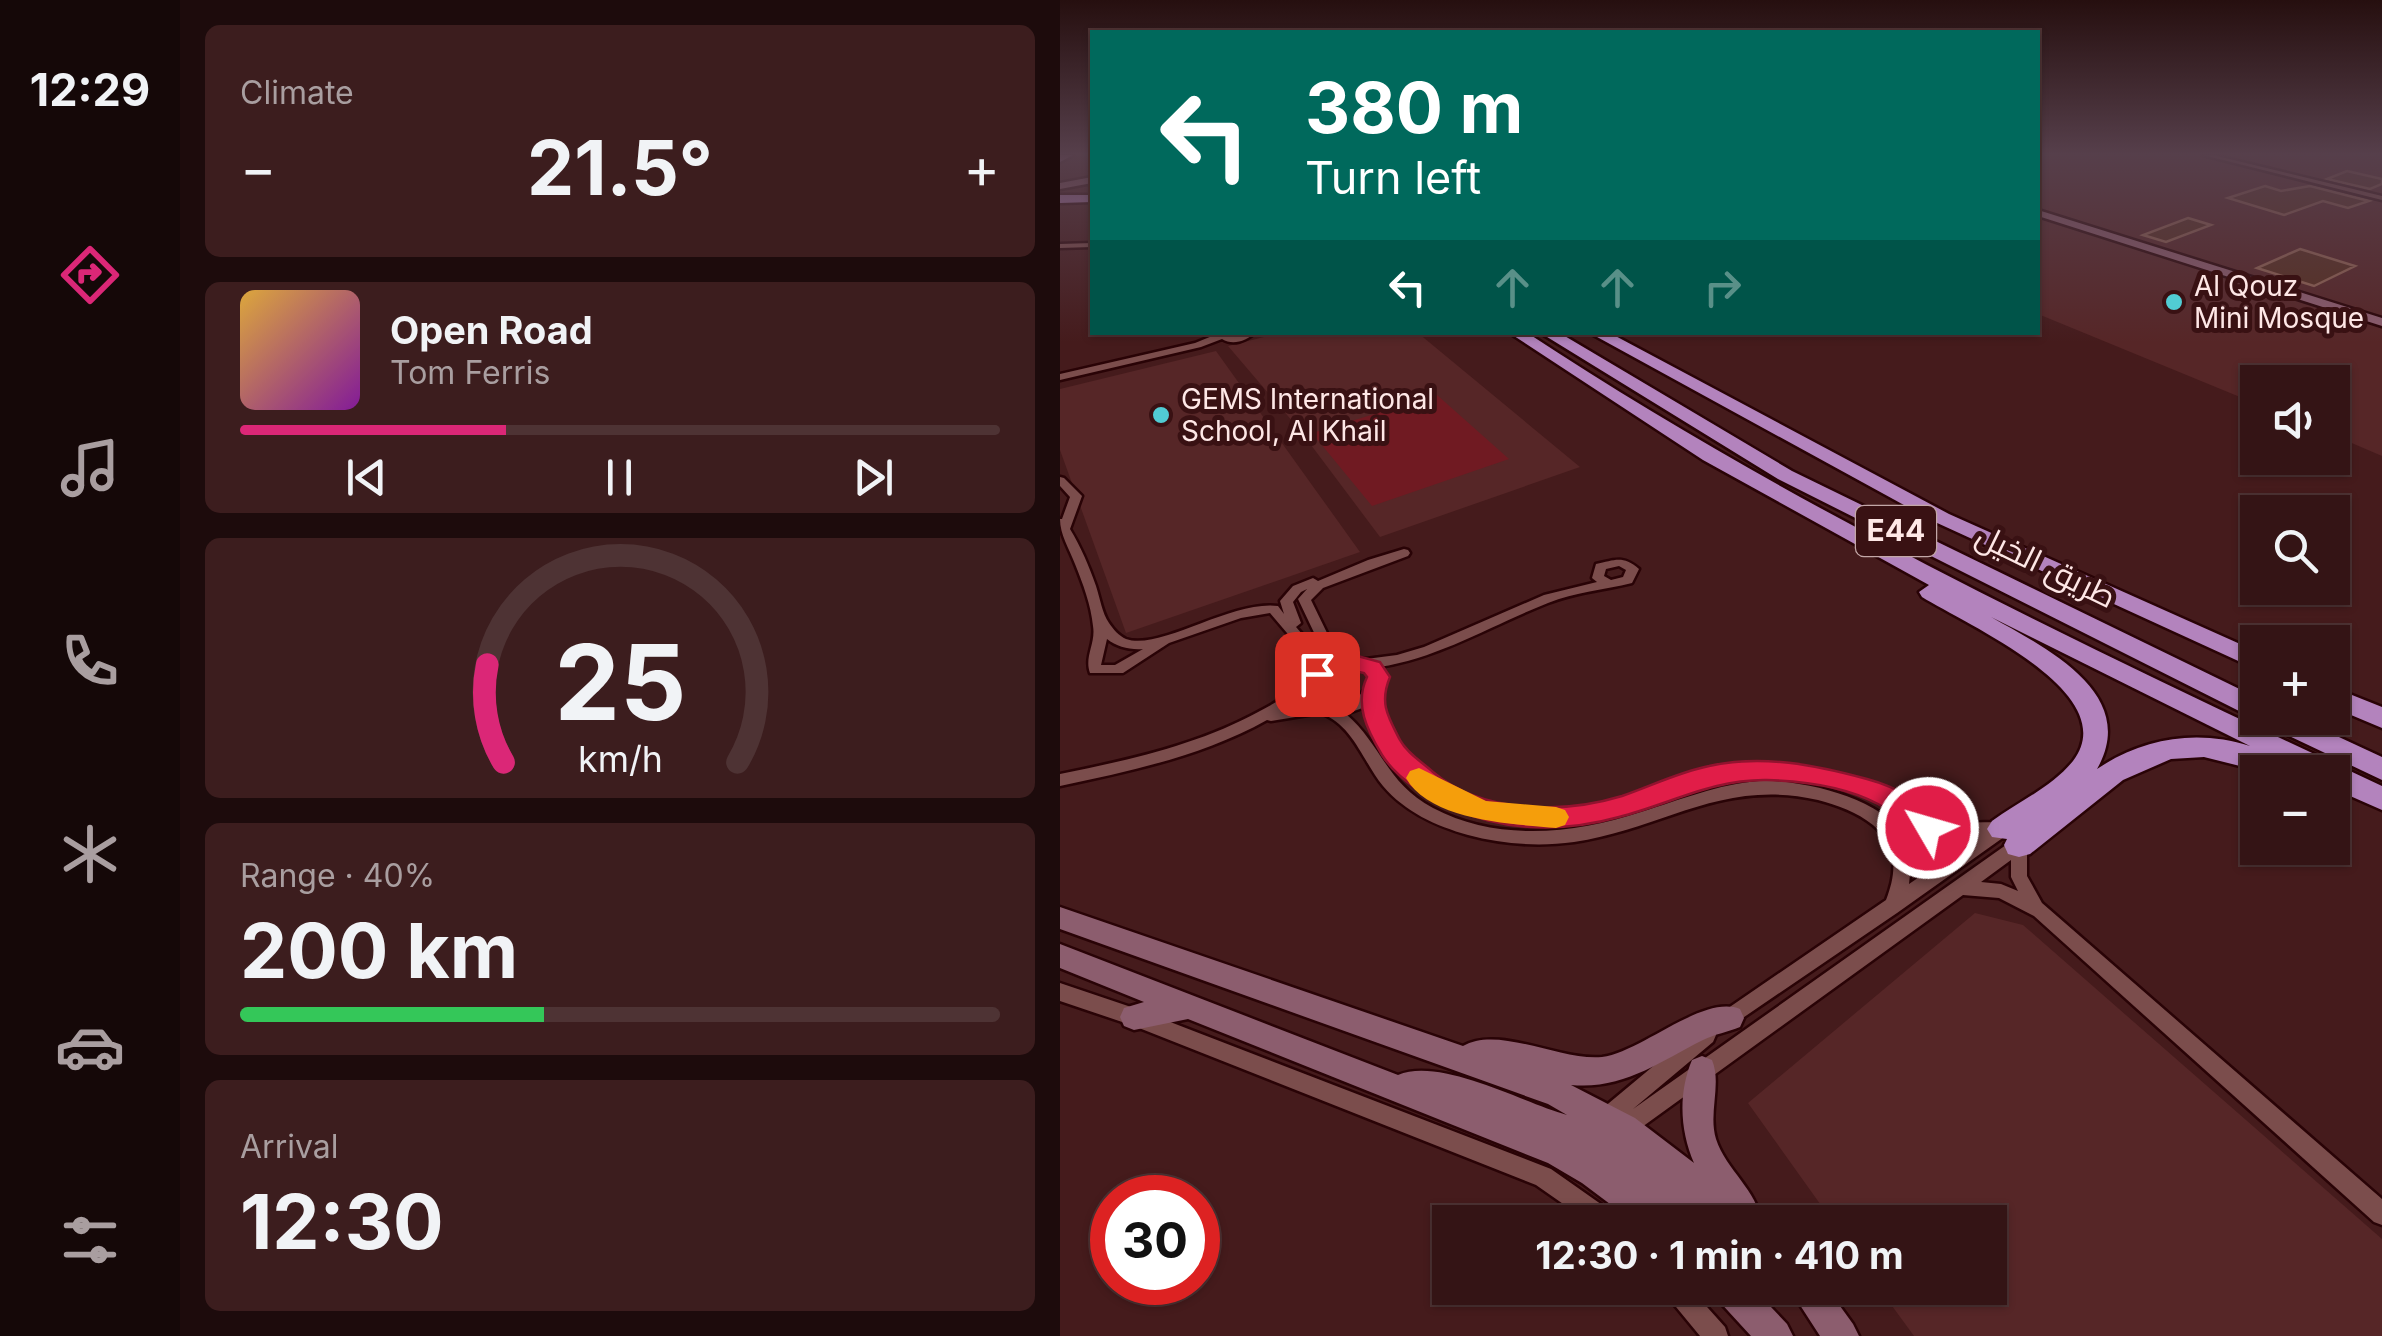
<!DOCTYPE html>
<meta charset="utf-8">
<style>
body{margin:0;font-family:Inter,Cairo,sans-serif;background:#3c1d1e;color:#f1f3f6;height:100vh;display:flex;flex-direction:column;font-size:38px;white-space:nowrap}
*{box-sizing:border-box;margin:0}
p{font-size:32px;color:#a99ea0}
.icon{flex:none;width:55px;height:55px;fill:none;stroke:currentColor;stroke-width:2;stroke-linecap:round;stroke-linejoin:round}
.map{position:relative;flex:1;overflow:hidden}
.sheet{display:flex;flex-direction:column;gap:25px;padding:25px;background:#1d0b0c;width:880px}
.sheet>*{flex:none}
.banner{position:absolute;left:30px;top:30px;width:950px;height:305px;border-radius:0px;box-shadow:0 2px 8px #0004,0 0 0 2px #4e3334;background:#00695c;color:#fff;overflow:hidden}
.buttons{position:absolute;left:1180px;top:365px;display:grid;gap:20px}
.buttons a{display:grid;place-items:center;width:110px;height:110px;border-radius:0px;background:#341415;box-shadow:0 2px 8px #0004,0 0 0 2px #4e3334;font-size:50px}
.speed{position:absolute;left:30px;top:1175px;display:flex;gap:20px;font-size:50px;font-weight:700;text-align:center}
.speed>*{display:grid;place-content:center;width:130px;height:130px;border-radius:50%;background:#341415;box-shadow:0 2px 8px #0004,0 0 0 2px #4e3334;line-height:1}
.speed .limit{border:15px solid #d22;background:#fff;color:#111}
.pin{position:absolute;display:grid;place-items:center;width:85px;height:85px;color:#fff;margin:-42px;border-radius:20px;box-shadow:0 5px 15px #0006}
.me{position:absolute;width:110px;margin:-55px;rotate:308deg;stroke-linejoin:round;filter:drop-shadow(0 0 8px #0008)}
.turn{display:flex;align-items:center;gap:35px;height:210px;padding:0 50px;font-size:45px}
.turn .icon{width:130px;height:130px;stroke-width:2.5}
.turn b{display:block;font-size:70px;line-height:85px}
.lanes{display:flex;align-items:center;height:95px;padding:0 50px;background:#0003;justify-content:center;gap:50px;direction:ltr}
.lanes .off{opacity:.35}
.big{font-size:75px;font-weight:700;line-height:1.1}
.sheet .tile{flex:1;display:flex;flex-direction:column;justify-content:center;gap:15px;min-width:0;padding:0 35px;border-radius:15px;background:#3c1d1e}
.sheet .dial{align-items:center;gap:0}
.dial svg{height:260px;overflow:visible;fill:none;stroke:#4e3334;stroke-width:7;stroke-linecap:round;text-anchor:middle}
.dial text{fill:#f1f3f6;stroke:none}
.song{display:flex;align-items:center;gap:30px}
.cover{width:120px;height:120px;border-radius:15px;background:linear-gradient(135deg,hsl(40 70% 55%),hsl(290 70% 35%))}
.played{height:10px;border-radius:5px;background:linear-gradient(90deg,#db2777 35%,#4e3334 35%)}
.keys{display:flex;justify-content:space-around;direction:ltr}
.heat{display:flex;justify-content:space-between;align-items:center;font-size:55px;direction:ltr}
.charge{height:15px;border-radius:8px;background:linear-gradient(90deg,#34c759 40%,#4e3334 0)}
.trip{position:absolute;left:372px;top:1205px;width:575px;height:100px;border-radius:0px;background:#341415;box-shadow:0 2px 8px #0004,0 0 0 2px #4e3334;font-weight:700;line-height:100px;text-align:center}
main{display:flex;flex:1;min-height:0}
.dock{display:flex;flex-direction:column;width:180px;justify-content:space-around;align-items:center;background:#150808;color:#a99ea0}
.dock .icon{width:70px;height:70px}
.dock .on{color:#db2777}
.dock b{font-size:45px;color:#f1f3f6}
.map>svg:first-child{display:block}
</style>
<main>
<nav class="dock">
<b>12:29</b>
<svg class="icon on" aria-label="directions" viewBox="0 0 24 24"><path d="M12 3l9 9-9 9-9-9zM9 14v-3h6M13 9l2 2-2 2"/></svg>
<svg class="icon" aria-label="music" viewBox="0 0 24 24"><path d="M9 18V5l10-2v13"/><circle cx="6" cy="18" r="3"/><circle cx="16" cy="16" r="3"/></svg>
<svg class="icon" aria-label="phone" viewBox="0 0 24 24"><path d="M5 4h4l2 5-3 2q2 4 5 5l2-3 5 2v4C11 20 4 13 5 4z"/></svg>
<svg class="icon" aria-label="climate" viewBox="0 0 24 24"><path d="M12 3v18M4 7l16 10M4 17L20 7"/></svg>
<svg class="icon" aria-label="car" viewBox="0 0 24 24"><path d="M5 17H2v-5l4-1 3-4h7l3 4 3 1v5h-3M9 17h6M6 11h13"/><circle cx="7" cy="17" r="2"/><circle cx="17" cy="17" r="2"/></svg>
<svg class="icon" aria-label="filters" viewBox="0 0 24 24"><path d="M4 7h16M4 17h16"/><circle cx="9" cy="7" r="2"/><circle cx="15" cy="17" r="2"/></svg>
</nav>
<section class="sheet">
<div class="tile"><p>Climate</p>
<div class="heat"><a>−</a><b class="big">21.5°</b><a>+</a></div>
</div>
<div class="tile">
<div class="song"><i class="cover"></i><div><b>Open Road</b><p>Tom Ferris</p></div></div>
<div class="played"></div>
<div class="keys"><svg class="icon" aria-label="previous" viewBox="0 0 24 24"><path d="M18 5L8 12l10 7zM5 5v14"/></svg><svg class="icon" aria-label="pause" viewBox="0 0 24 24"><path d="M8 5v14M16 5v14"/></svg><svg class="icon" aria-label="next" viewBox="0 0 24 24"><path d="M6 5l10 7-10 7zM19 5v14"/></svg></div>
</div>
<div class="tile dial"><svg viewBox="0 0 100 80">
<path d="M14 69A42 42 0 1 1 86 69"/>
<path d="M14 69A42 42 0 0 1 9 39" stroke="#db2777"/>
<text x="50" y="56" font-size="32" font-weight="700">25</text>
<text x="50" y="72" font-size="11">km/h</text>
</svg></div>
<div class="tile"><p>Range · 40%</p><b class="big">200 km</b><div class="charge"></div></div>
<div class="tile"><p>Arrival</p><b class="big">12:30</b></div>
</section>
<div class="map">
<svg width="1322" height="1336" viewBox="0 0 1322 1336">
<rect width="100%" height="100%" fill="#451b1c"/>
<!-- built -->
<path fill="#562627" d="M978,155h344v301l-49,-21 -1,-53h-74l-1,22 -219,-90z
M220,333h138l162,134 -200,70 -81,-108 -71,-83z
M156,351l144,201 -234,81 -66,-183v-61z
M915,913l48,12 359,314v97h-468l-35,-48h111v-66h-157l-85,-119z"/>
<!-- green -->
<path fill="#701a22" d="M377,395l72,64 -137,47 -60,-73z"/>
<!-- building -->
<path fill="#562e20" stroke="#906353" stroke-width="2.5" d="M1287,171l35,8v5l-12,5 -43,-10z
M1205,186l16,5 29,-5 59,15 -21,7 -25,-7 -39,14 -56,-17z
M1128,218l23,7 -45,17 -23,-7z
M1240,249l55,17 -41,20 -57,-18z"/>
<g fill="none" stroke-linecap="round" stroke-linejoin="round">
<defs>
<path id="street" d="M1143,155h10l169,41v4z
M32,243v4l-32,1v-4z
M162,332h9v4l25,-4c-10,9 -23,14 -34,7l-21,8 -141,33v-6l135,-31z
M0,477l4,1 18,18 -12,33c11,18 19,37 26,57 4,12 6,27 13,37 4,6 10,13 17,16 34,12 105,-39 152,-33l6,8 -4,-13 13,-15 20,-8 5,3 50,-21 36,-11 4,1 2,3 -2,3 -85,32 -12,12 18,37 25,21 12,1 31,-4 27,-8 120,-52 53,-13 -5,-4 4,-14c19,-4 27,-9 43,5l-7,14c-28,7 -57,9 -84,20 -56,22 -109,55 -169,64l4,5v12l-6,11c9,38 26,64 59,86 52,34 124,39 183,20 15,-5 28,-13 43,-18 35,-14 74,-20 112,-18 41,1 81,11 118,27 21,9 41,22 63,28 18,5 36,0 53,4l2,5 -6,8 -107,76 -169,115 -7,-3 -3,-6 3,-6 165,-113c11,-28 12,-54 -13,-75 -16,-13 -36,-20 -55,-25 -96,-22 -155,29 -244,42 -36,5 -72,2 -106,-7 -32,-9 -63,-23 -85,-49 -20,-24 -30,-62 -63,-73l-49,8 -4,-1c-64,36 -137,51 -207,66v-12c69,-14 138,-29 200,-63 19,-10 37,-21 50,-37l-6,-21 -34,-40 -29,5 -72,25 -46,30h-33c-6,-16 6,-30 3,-47 -2,-21 -10,-42 -18,-62 -6,-16 -15,-29 -15,-45h2l8,-22 -10,-11zM559,566l7,4 -3,7 -12,3 -7,-4 2,-7zM247,589l-9,10 21,44 20,17 -18,6 -6,-17 -19,-22 5,-4 -8,-21 8,-10zM47,639c10,8 23,11 36,10l-28,16h-14zM290,667l12,1 7,6c-1,28 -39,44 -56,18 7,-16 21,-22 37,-25zM242,698l5,7 -19,3zM305,707c30,106 158,134 253,107 19,-6 37,-16 56,-23 21,-9 44,-13 67,-14 60,-5 115,11 169,38l-2,3 19,20 1,3c-21,-3 -21,-26 -39,-22 -20,-16 -45,-25 -69,-31 -20,-4 -40,-8 -61,-7 -41,3 -79,19 -118,31 -66,22 -144,30 -208,-4 -47,-25 -51,-63 -87,-94zM877,827l41,10 -69,47 2,-20 -3,-14c16,4 27,9 36,-7l-1,-8z
M959,838l6,2 2,5v31l15,27 340,296v26l-8,-3 -340,-306 -35,-18 -36,-3 -332,240 -7,3 -7,-3 -3,-7 1,-4 -11,6 -7,-3 -3,-7 3,-7 102,-85 7,-2 7,2 3,7 -3,7 -80,67 380,-269zM951,860v17l7,14 -17,-7 -20,-2z
M0,983l74,25 417,161 64,45 3,8h-29l-53,-37 -402,-159 -74,-25z
M603,1288h27l35,39 3,9h-28l-33,-40z"/>
<path id="secondary" d="M32,177v6l-32,6v-6z
M978,210l344,108v8l-344,-110z
M0,907l403,139c35,-21 97,15 139,11 40,-5 101,-63 138,-48l4,9 -4,9c-12,5 -25,7 -37,13 -44,22 -80,50 -132,45l64,33 59,45c-14,-32 -16,-70 -2,-103l10,-4 10,4c10,24 -4,53 4,79 10,31 42,52 45,83h-79l-8,-5 2,5h-42l-52,-39 -34,-20 -360,-144 -54,11 -10,-4 -4,-9 4,-9 20,-6 -84,-34v-24l338,131c43,-18 125,28 169,40l-19,-11 -488,-175z
M653,1288h40l34,36 6,12h-42l-33,-36z
M729,1288h38l26,36 6,12h-39z"/>
<path id="highway" d="M0,155h13l-13,7z
M0,195h32v7l-32,1z
M448,332h18c271,179 564,317 856,454v24l-50,-22v-16h-68l-60,-15 -33,2 -48,21 -93,74 -11,3 -11,-3 -4,-9 3,-6 -15,-2 -5,-8 5,-8c26,-19 60,-34 81,-60 52,-68 -108,-137 -151,-164l-3,-5 10,-7 -226,-125zM931,617l259,129c-53,-17 -107,-8 -153,23 43,-75 -51,-121 -106,-152z
M479,332h19l234,139 466,227v20h3l-12,-2 -471,-237z
M528,332h20l341,182 309,138v18l-323,-148z
M1272,687l50,20v21l-50,-21z
M1202,718h36l84,39v23l-116,-55z"/>
</defs>
<!-- street casing -->
<use href="#street" stroke="#290306" stroke-width="5"/>
<!-- secondary casing -->
<use href="#secondary" stroke="#290306" stroke-width="5"/>
<!-- highway casing -->
<use href="#highway" stroke="#290306" stroke-width="5"/>
<!-- street -->
<use href="#street" fill="#7b4d4c" fill-rule="evenodd"/>
<!-- secondary -->
<use href="#secondary" fill="#8c5d6e" fill-rule="evenodd"/>
<!-- highway -->
<use href="#highway" fill="#b383bd" fill-rule="evenodd"/>
</g>
<!-- sky -->
<linearGradient id="sky" x2="0" y2="1"><stop stop-color="#260f0f"/><stop offset="0.45" stop-color="#563f4b"/><stop offset="1" stop-color="#563f4b" stop-opacity="0"/></linearGradient>
<rect width="1322" height="342" fill="url(#sky)"/>
<!-- route -->
<path fill="#e11d48" stroke="#92132f" stroke-width="2.5" d="M290,654l30,8 10,15c-11,26 -2,40 10,63 7,13 22,22 33,32 49,42 130,42 189,24 29,-10 57,-24 87,-30 53,-12 107,-1 158,13 26,7 62,24 75,49l-4,8 -10,3c-19,-7 -31,-25 -50,-35 -32,-17 -75,-23 -111,-24 -54,-1 -97,24 -148,37 -54,15 -112,15 -164,-8 -26,-10 -58,-30 -73,-54 -15,-25 -28,-51 -15,-78l-3,-4 -13,-3 -34,12 -11,-8 3,-5z"/>
<!-- slow -->
<path fill="#f59e0b" d="M359,768l67,33 70,6 9,3 4,7 -4,8 -9,3c-43,-4 -126,-7 -150,-50l4,-7z"/>
<!-- markers -->
<g fill="#51ccd3" stroke="#391113" stroke-width="4">
<circle cx="1114" cy="302" r="10"/>
<circle cx="101" cy="415" r="10"/>
</g>
<g text-anchor="middle" stroke-width="10" stroke-linejoin="round" paint-order="stroke">
<!-- far-poi labels -->
<g font-size="28" fill="#fee7e6" stroke="#391113" text-anchor="start">
<text x="1134" y="296">Al Qouz<tspan x="1134" dy="32">Mini Mosque</tspan></text>
<text x="121" y="409">GEMS International<tspan x="121" dy="32">School, Al Khail</tspan></text>
</g>
<!-- shield labels -->
<rect fill="#391113" stroke="#c3a7a7" stroke-width="2.5" x="796" y="506" width="80" height="50" rx="8"/>
<g font-size="30" font-weight="bold" fill="#fee7e6">
<text x="836" y="541">E44</text>
</g>
<!-- street labels -->
<g font-size="32" fill="#fee7e6" stroke="#391113">
<text transform="translate(986 566) rotate(26)" y="11">طريق الخيل</text>
</g>
</g>
</svg>
<div class="buttons">
<a><svg class="icon" aria-label="sound" viewBox="0 0 24 24"><path d="M4 9h4l5-4v14l-5-4H4zM17 9q2 3 0 6"/></svg></a>
<a><svg class="icon" aria-label="search" viewBox="0 0 24 24"><circle cx="10" cy="10" r="6"/><path d="M15 15l6 6"/></svg></a>
<a>+</a>
<a>−</a>
</div>
<div class="speed"><div class="limit">30</div></div>
<div class="pin" style="left:257px;top:674px;background:#d93025"><svg class="icon" aria-label="arrive" viewBox="0 0 24 24"><path d="M6 21V4h12l-3 4 3 4H6"/></svg></div>
<svg class="me" style="left:868px;top:828px" viewBox="-20 -20 40 40"><circle r="17" fill="#e11d48" stroke="#fff" stroke-width="3"/><path d="M0-11L8 9 0 5-8 9z" fill="#fff"/></svg>
<div class="trip">12:30 · 1 min · 410 m</div>
<div class="banner">
<div class="turn"><svg class="icon" aria-label="left" viewBox="0 0 24 24"><path d="M17 20v-9H6M10 6l-5 5 5 5"/></svg><div><b>380 m</b>Turn left</div></div>
<div class="lanes"><svg class="icon" aria-label="left" viewBox="0 0 24 24"><path d="M17 20v-9H6M10 6l-5 5 5 5"/></svg><svg class="icon off" aria-label="ahead" viewBox="0 0 24 24"><path d="M12 20V5M6 11l6-6 6 6"/></svg><svg class="icon off" aria-label="ahead" viewBox="0 0 24 24"><path d="M12 20V5M6 11l6-6 6 6"/></svg><svg class="icon off" aria-label="right" viewBox="0 0 24 24"><path d="M7 20v-9h11M14 6l5 5-5 5"/></svg></div>
</div>
</div>
</main>
